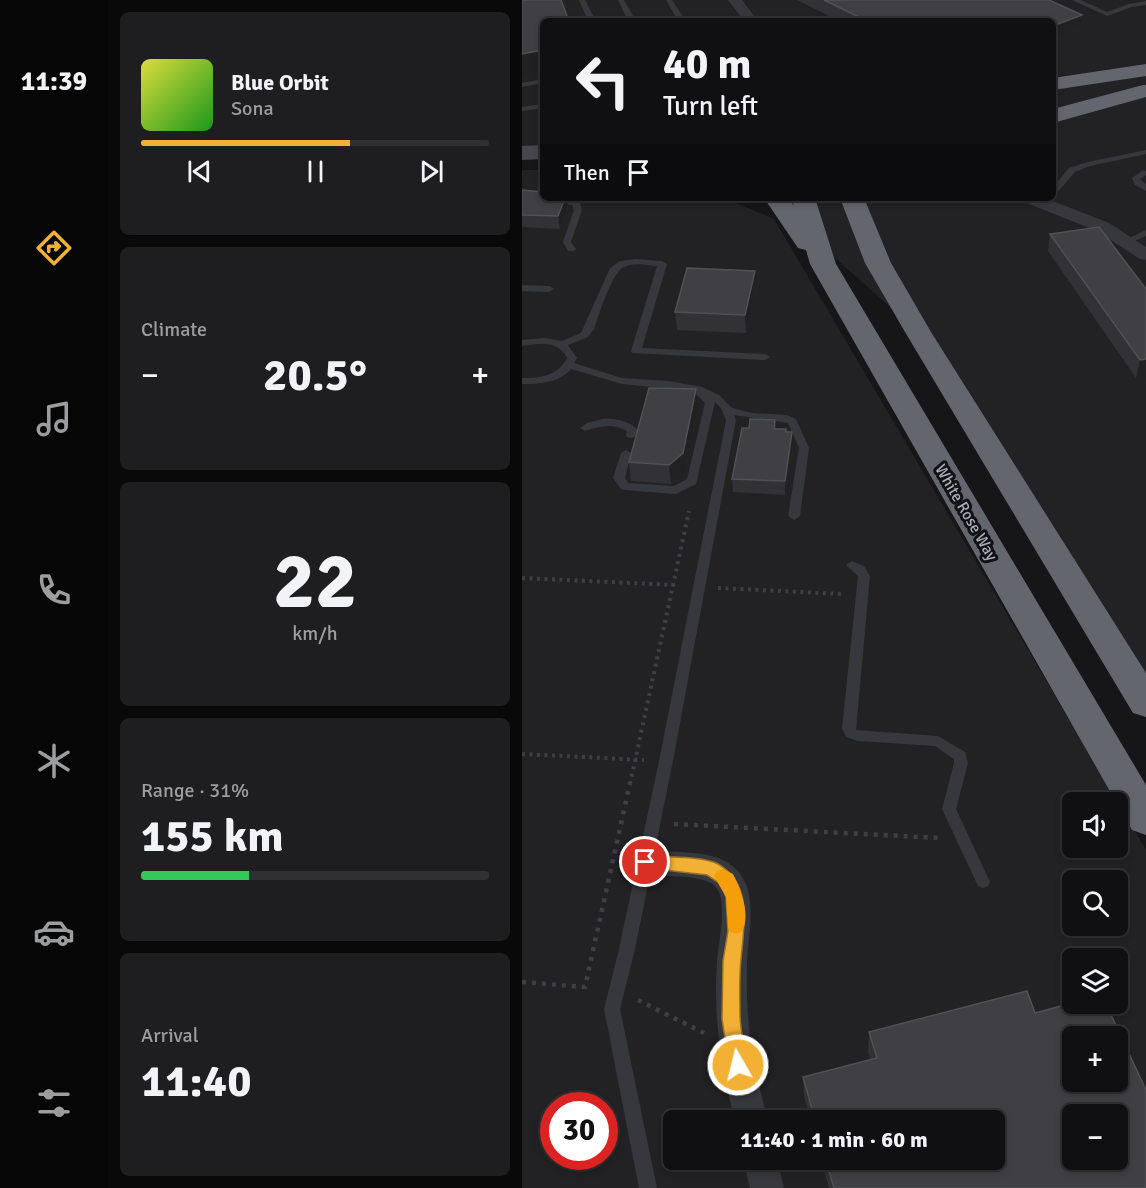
<!DOCTYPE html>
<meta charset="utf-8">
<style>
body{margin:0;font-family:Signika,sans-serif;background:#1e1e20;color:#f1f3f6;height:100vh;display:flex;flex-direction:column;font-size:22px;white-space:nowrap}
*{box-sizing:border-box;margin:0}
p{font-size:20px;color:#9c9d9f}
.icon{flex:none;width:33px;height:33px;fill:none;stroke:currentColor;stroke-width:2;stroke-linecap:round;stroke-linejoin:round}
.map{position:relative;flex:1;overflow:hidden}
.drawer{display:flex;flex-direction:column;gap:12px;padding:12px;background:#09090a;width:414px}
.drawer>*{flex:none}
.banner{position:absolute;left:18px;top:18px;width:516px;height:183px;border-radius:9px;box-shadow:0 3px 9px #0003,0 0 0 2px #303032;background:#101012;color:#f1f3f6;overflow:hidden}
.controls{position:absolute;left:540px;top:792px;display:grid;gap:12px}
.controls a{display:grid;place-items:center;width:66px;height:66px;border-radius:9px;background:#101012;box-shadow:0 3px 9px #0003,0 0 0 2px #303032;font-size:30px}
.speed{position:absolute;left:18px;top:1092px;display:flex;gap:12px;font-size:30px;font-weight:700;text-align:center}
.speed>*{display:grid;place-content:center;width:78px;height:78px;border-radius:50%;background:#101012;box-shadow:0 3px 9px #0003,0 0 0 2px #303032;line-height:1}
.speed .limit{border:9px solid #d22;background:#fff;color:#111}
.pin{position:absolute;display:grid;place-items:center;width:51px;height:51px;color:#fff;margin:-26px;border:3px solid #fff;border-radius:50%;box-shadow:0 2px 6px #0007}
.me{position:absolute;width:66px;margin:-33px;rotate:352deg;stroke-linejoin:round;filter:drop-shadow(0 0 4px #0008)}
.turn{display:flex;align-items:center;gap:21px;height:126px;padding:0 24px;font-size:27px}
.turn .icon{width:78px;height:78px;stroke-width:2.5}
.turn b{display:block;font-size:42px;line-height:51px}
.then{display:flex;align-items:center;height:57px;padding:0 24px;background:#0003;gap:12px;font-size:22px}
.big{font-size:45px;font-weight:800;line-height:1.1}
.drawer .card{flex:1;display:flex;flex-direction:column;justify-content:center;gap:9px;min-width:0;padding:0 21px;border-radius:9px;background:#1e1e20}
.drawer .dial{align-items:center;gap:0}
.dial b{font-size:78px;line-height:1}
.song{display:flex;align-items:center;gap:18px}
.cover{width:72px;height:72px;border-radius:9px;background:linear-gradient(135deg,hsl(60 70% 55%),hsl(120 70% 35%))}
.played{height:6px;border-radius:3px;background:linear-gradient(90deg,#f2b134 60%,#303032 60%)}
.keys{display:flex;justify-content:space-around;direction:ltr}
.heat{display:flex;justify-content:space-between;align-items:center;font-size:33px;direction:ltr}
.charge{height:9px;border-radius:4px;background:linear-gradient(90deg,#34c759 31%,#303032 0)}
.trip{position:absolute;left:141px;top:1110px;width:342px;height:60px;border-radius:9px;background:#101012;box-shadow:0 3px 9px #0003,0 0 0 2px #303032;font-weight:800;line-height:60px;text-align:center}
main{display:flex;flex:1;min-height:0}
.dock{display:flex;flex-direction:column;width:108px;justify-content:space-around;align-items:center;background:#060607;color:#9c9d9f}
.dock .icon{width:42px;height:42px}
.dock .on{color:#f2b134}
.dock b{font-size:27px;color:#f1f3f6}
.map>svg:first-child{display:block}
</style>
<main>
<nav class="dock">
<b>11:39</b>
<svg class="icon on" aria-label="directions" viewBox="0 0 24 24"><path d="M12 3l9 9-9 9-9-9zM9 14v-3h6M13 9l2 2-2 2"/></svg>
<svg class="icon" aria-label="music" viewBox="0 0 24 24"><path d="M9 18V5l10-2v13"/><circle cx="6" cy="18" r="3"/><circle cx="16" cy="16" r="3"/></svg>
<svg class="icon" aria-label="phone" viewBox="0 0 24 24"><path d="M5 4h4l2 5-3 2q2 4 5 5l2-3 5 2v4C11 20 4 13 5 4z"/></svg>
<svg class="icon" aria-label="climate" viewBox="0 0 24 24"><path d="M12 3v18M4 7l16 10M4 17L20 7"/></svg>
<svg class="icon" aria-label="car" viewBox="0 0 24 24"><path d="M5 17H2v-5l4-1 3-4h7l3 4 3 1v5h-3M9 17h6M6 11h13"/><circle cx="7" cy="17" r="2"/><circle cx="17" cy="17" r="2"/></svg>
<svg class="icon" aria-label="filters" viewBox="0 0 24 24"><path d="M4 7h16M4 17h16"/><circle cx="9" cy="7" r="2"/><circle cx="15" cy="17" r="2"/></svg>
</nav>
<section class="drawer">
<div class="card">
<div class="song"><i class="cover"></i><div><b>Blue Orbit</b><p>Sona</p></div></div>
<div class="played"></div>
<div class="keys"><svg class="icon" aria-label="previous" viewBox="0 0 24 24"><path d="M18 5L8 12l10 7zM5 5v14"/></svg><svg class="icon" aria-label="pause" viewBox="0 0 24 24"><path d="M8 5v14M16 5v14"/></svg><svg class="icon" aria-label="next" viewBox="0 0 24 24"><path d="M6 5l10 7-10 7zM19 5v14"/></svg></div>
</div>
<div class="card"><p>Climate</p>
<div class="heat"><a>−</a><b class="big">20.5°</b><a>+</a></div>
</div>
<div class="card dial"><b>22</b><p>km/h</p></div>
<div class="card"><p>Range · 31%</p><b class="big">155 km</b><div class="charge"></div></div>
<div class="card"><p>Arrival</p><b class="big">11:40</b></div>
</section>
<div class="map">
<svg width="624" height="1188" viewBox="0 0 624 1188">
<rect width="100%" height="100%" fill="#161618"/>
<!-- built -->
<path fill="#222225" fill-rule="evenodd" d="M0,0h624v703l-228,-371 -150,-134h285v-177h-510v131l-21,1z
M0,170h21v28h181l50,21 372,631v338h-624zM550,802h46v46h-46zM550,880h46v46h-46zM550,958h46v46h-46zM550,1036h46v46h-46zM32,1106h50v50h-50zM550,1114h46v46h-46zM152,1120h320v40h-320z"/>
<g fill="none" stroke-linecap="round" stroke-linejoin="round">
<!-- path-far2 -->
<path stroke="#3d3f44" stroke-width="2" stroke-dasharray="2 3" stroke-linecap="butt" d="M186,198h27"/>
<!-- path-far1 -->
<path stroke="#3d3f44" stroke-width="4" stroke-dasharray="3 4.5" stroke-linecap="butt" d="M0,578l153,7
M196,588l125,6
M0,754l122,6
M108,784l59,-273"/>
<!-- path -->
<path stroke="#3d3f44" stroke-width="4.5" stroke-dasharray="4 6" stroke-linecap="butt" d="M152,824l265,14
M0,982l63,5 45,-204
M116,1000l66,33"/>
<!-- lane -->
<path fill="#37383d" fill-rule="evenodd" d="M57,0h6l11,21h-8z
M96,0h6l12,21h-8z
M144,0h6l14,21h-8z
M550,0h9l26,12 22,-8 17,-3v4l-14,2 -25,9z
M21,79v4l-21,4v-4z
M21,104v4l-21,3v-4z
M624,150v4l-56,12 -15,6 -19,22 -3,1v-8l16,-19 19,-6z
M621,170l3,1v4l-6,4 6,5v7l-11,-6 -3,-7z
M0,195l57,6 3,9 -11,32 5,7 -2,2h-6l-5,-9 11,-32 -2,-5 -50,-4z
M624,230v6l-19,8 -4,-3z
M114,259l26,2 5,3 -25,84 123,6 5,3 -5,3 -133,-7 -1,-2 26,-85c-11,-1 -23,-4 -33,1 -12,5 -25,48 -30,62l-6,8 -20,8 9,13 -3,5 48,15 47,3 33,6 17,8 13,13 20,5 35,2 9,4 13,29 -9,68 -6,4 -6,-4 11,-68 -11,-25 -54,-8 2,5 -63,341 -38,188 -15,60 37,179h-18l-35,-179 15,-60 40,-188 67,-341 -5,-12 -6,-6 -19,82 -20,10 -51,-4 -4,-1 -8,-11 8,-25 5,-3 5,3 -6,25 3,5 46,3 13,-7 18,-76 -12,-12 -71,-7 -51,-15c-12,14 -32,15 -49,15v-6c19,0 36,-2 45,-20 -9,-18 -28,-15 -45,-12v-6l22,-2 18,3 19,-8 29,-65 10,-7z
M0,285l27,1 5,3 -5,3 -27,-1z
M81,419c13,-1 26,2 35,11l-3,7 -4,1 -4,-1 -1,-2 1,-4c-15,-8 -26,-5 -42,0l-5,-3 7,-5z
M330,561l12,5 6,10 -14,154 82,6 27,16 3,11 -12,46 34,73 -2,4 -5,2 -5,-2 -36,-77 12,-46v-4l-19,-13 -77,-5 -12,-4 -4,-9 16,-152 -12,-11z"/>
<!-- street -->
<path fill="#37383d" fill-rule="evenodd" d="M206,0h14l16,21h-14z
M499,198h24l64,25 37,24v13l-6,-1 -43,-28 -73,-29z
M123,851c27,2 72,-3 92,19 22,24 11,64 10,93 -1,34 1,66 7,100 3,19 10,38 13,57h-32c-14,-52 -22,-103 -18,-158 1,-18 12,-62 -2,-76 -15,-14 -59,-7 -80,-14l-4,-9 4,-9z
M221,1160h34l7,28h-34z"/>
<!-- secondary -->
<path fill="#45474d" fill-rule="evenodd" d="M21,145v14l-21,1v-14z"/>
<!-- highway -->
<path fill="#63666e" fill-rule="evenodd" d="M624,64v12l-93,14v-12z
M621,85h3v12l-93,26v-14z
M242,198h24l6,8 -3,-8h24l21,66 310,521v50l-14,-5 -322,-566 -4,-14 -8,-2z
M318,198h24l27,65 40,69 215,341v44l-13,-4 -228,-381 -40,-69z"/>
</g>
<!-- wall -->
<path fill="#323236" d="M275,0h252l31,29 -27,10v-18h-214z
M0,190l21,8h24l1,9 -8,22 -38,-2z
M577,227l47,150 -10,1 -88,-127 2,-17z
M233,288l-9,45 -69,-3 -2,-18z
M176,408l-13,64 -14,12 -40,-3 -2,-19z
M253,420l1,9 10,3 7,13 -8,50 -52,-3 -1,-13 17,-51z
M513,1013l111,175h-317l-8,-28h173v-40h-183l-7,-23 -1,-20 67,-18 -2,-7 1,-20z"/>
<!-- shaded-wall -->
<path fill="#212124" d="M560,15l-2,14 -27,10v-13z
M21,50v20l-21,4v-20z
M43,198h2l1,9 -8,22 -2,-13z
M233,271v17l-9,45 -1,-18z
M624,359v18l-10,1 4,-18z
M174,389l2,19 -13,64 -14,12 -2,-19z
M270,432l1,13 -8,50v-14z"/>
<!-- building -->
<path fill="#3f3f44" stroke="#4f5156" stroke-width="1.5" fill-rule="evenodd" d="M0,0h39l8,21h-26v29l-21,4z
M302,0h225l33,15 -29,11v-5h-186z
M0,190l21,2v6h22l-7,18 -36,-1z
M577,227l47,62v70l-6,1 -90,-126z
M165,268l68,3 -10,44 -70,-3z
M127,388l47,1 -13,64 -14,12 -40,-3z
M228,419l25,1 -1,9h12v3h6l-7,49 -53,-2 10,-51h7z
M505,991l8,22 37,-10 34,1 40,86v98h-312l-8,-28h168v-40h-179l-12,-43 74,-19 -8,-26zM550,1036h46v46h-46zM550,1114h46v46h-46z"/>
<!-- route -->
<path fill="#f2b134" stroke="#9d7322" stroke-width="1.5" d="M123,856c19,1 58,0 73,8 35,20 26,62 23,95 -2,18 -1,38 -1,56 0,16 5,33 8,50l-3,6 -7,2 -6,-2 -3,-6 -7,-46 1,-58 5,-30 -2,-34 -5,-13 -14,-9 -68,-8 -2,-5 2,-4z"/>
<!-- slow -->
<path fill="#f59e0b" d="M201,869l10,5c8,16 18,41 9,58l-6,2 -6,-2 -2,-5 -2,-30 -12,-21 3,-5z"/>
<g text-anchor="middle" stroke-width="6" stroke-linejoin="round" paint-order="stroke">
<!-- street labels -->
<g font-size="16" fill="#a8adb8" stroke="#111113">
<text transform="translate(445 512) rotate(60)" y="6">White Rose Way</text>
</g>
</g>
</svg>
<div class="controls">
<a><svg class="icon" aria-label="sound" viewBox="0 0 24 24"><path d="M4 9h4l5-4v14l-5-4H4zM17 9q2 3 0 6"/></svg></a>
<a><svg class="icon" aria-label="search" viewBox="0 0 24 24"><circle cx="10" cy="10" r="6"/><path d="M15 15l6 6"/></svg></a>
<a><svg class="icon" aria-label="layers" viewBox="0 0 24 24"><path d="M12 4l9 5-9 5-9-5zM3 14l9 5 9-5"/></svg></a>
<a>+</a>
<a>−</a>
</div>
<div class="speed"><div class="limit">30</div></div>
<div class="pin" style="left:123px;top:862px;background:#d93025"><svg class="icon" aria-label="arrive" viewBox="0 0 24 24"><path d="M6 21V4h12l-3 4 3 4H6"/></svg></div>
<svg class="me" style="left:216px;top:1065px" viewBox="-20 -20 40 40"><circle r="17" fill="#f2b134" stroke="#fff" stroke-width="3"/><path d="M0-11L8 9 0 5-8 9z" fill="#fff"/></svg>
<div class="trip">11:40 · 1 min · 60 m</div>
<div class="banner">
<div class="turn"><svg class="icon" aria-label="left" viewBox="0 0 24 24"><path d="M17 20v-9H6M10 6l-5 5 5 5"/></svg><div><b>40 m</b>Turn left</div></div>
<div class="then">Then<svg class="icon" aria-label="arrive" viewBox="0 0 24 24"><path d="M6 21V4h12l-3 4 3 4H6"/></svg></div>
</div>
</div>
</main>
